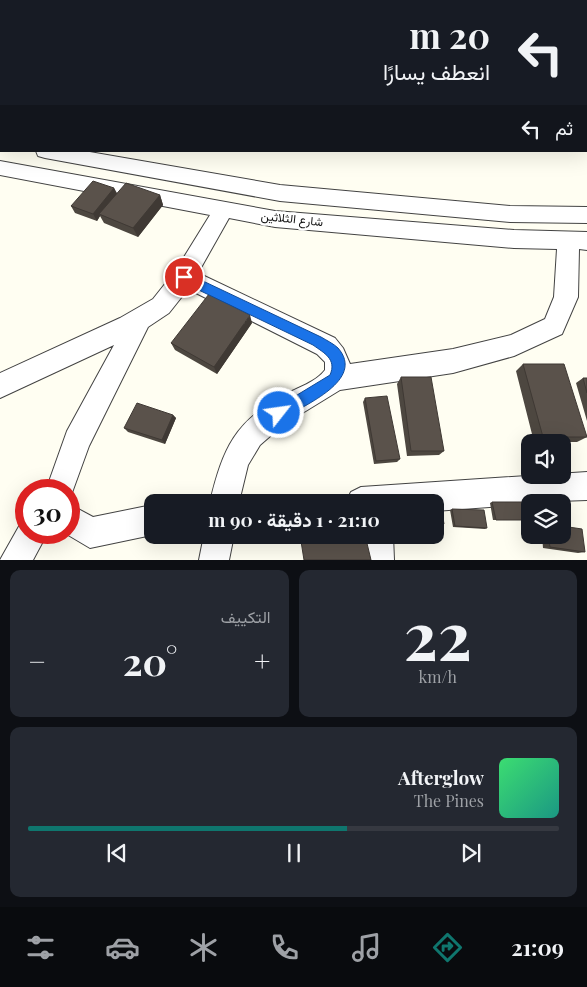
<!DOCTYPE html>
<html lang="ar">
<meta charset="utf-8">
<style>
body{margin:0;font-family:"Playfair Display",Vazirmatn,serif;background:#242831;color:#f1f3f6;direction:rtl;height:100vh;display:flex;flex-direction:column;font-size:19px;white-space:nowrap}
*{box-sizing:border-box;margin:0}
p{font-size:16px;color:#9ea1a6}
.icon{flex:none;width:28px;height:28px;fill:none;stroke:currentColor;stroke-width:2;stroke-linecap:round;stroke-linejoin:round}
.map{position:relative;height:560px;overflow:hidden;direction:ltr}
.side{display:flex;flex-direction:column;gap:10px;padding:10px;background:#0d0f14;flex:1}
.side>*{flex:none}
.top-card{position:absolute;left:0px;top:0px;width:588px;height:152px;box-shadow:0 5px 20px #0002;direction:rtl;background:#171b24;color:#f1f3f6;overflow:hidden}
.fabs{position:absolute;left:521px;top:434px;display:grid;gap:10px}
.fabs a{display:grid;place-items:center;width:50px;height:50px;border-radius:10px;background:#171b24;box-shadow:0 5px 20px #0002;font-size:25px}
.speed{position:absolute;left:15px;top:479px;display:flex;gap:10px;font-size:25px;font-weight:700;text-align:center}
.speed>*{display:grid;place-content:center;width:65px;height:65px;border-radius:50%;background:#171b24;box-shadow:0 5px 20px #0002;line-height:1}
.speed .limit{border:8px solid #d22;background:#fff;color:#111}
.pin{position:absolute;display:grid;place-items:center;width:42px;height:42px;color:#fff;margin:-21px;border:2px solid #fff;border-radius:50%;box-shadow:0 1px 5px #0007}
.me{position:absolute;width:55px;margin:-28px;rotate:60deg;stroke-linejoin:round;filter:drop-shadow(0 0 4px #0008)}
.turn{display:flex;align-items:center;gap:18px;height:105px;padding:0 15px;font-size:22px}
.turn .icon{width:65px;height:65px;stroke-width:2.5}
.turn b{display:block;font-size:35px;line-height:42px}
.then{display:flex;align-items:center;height:48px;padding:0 15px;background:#0003;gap:10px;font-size:19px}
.big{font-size:38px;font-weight:700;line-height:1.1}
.side .widget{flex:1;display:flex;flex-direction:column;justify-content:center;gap:8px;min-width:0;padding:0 18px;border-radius:10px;background:#242831}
.side .dial{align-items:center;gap:0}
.dial b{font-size:65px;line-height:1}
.song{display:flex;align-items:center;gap:15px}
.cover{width:60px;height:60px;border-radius:8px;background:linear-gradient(135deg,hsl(140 70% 55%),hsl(170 70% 35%))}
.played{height:5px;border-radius:2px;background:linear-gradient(90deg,#0f766e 60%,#363941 60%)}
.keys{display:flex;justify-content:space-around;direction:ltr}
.heat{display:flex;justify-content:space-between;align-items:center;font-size:28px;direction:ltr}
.side .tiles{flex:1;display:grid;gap:10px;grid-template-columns:1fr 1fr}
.widget:last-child{grid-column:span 2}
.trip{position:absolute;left:144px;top:494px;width:300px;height:50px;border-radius:10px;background:#171b24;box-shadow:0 5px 20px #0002;font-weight:700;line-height:50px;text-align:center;direction:rtl}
.tab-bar{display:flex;height:80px;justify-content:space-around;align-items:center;background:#090b0e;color:#9ea1a6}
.tab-bar .icon{width:35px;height:35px}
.tab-bar .current{color:#0f766e}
.tab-bar b{font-size:22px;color:#f1f3f6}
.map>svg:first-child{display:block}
</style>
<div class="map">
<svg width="587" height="560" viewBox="0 0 587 560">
<rect width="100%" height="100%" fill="#fffef2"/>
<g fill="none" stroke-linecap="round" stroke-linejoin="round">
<defs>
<path id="minor" d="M403,0h19l1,1h-19z
M427,0h14v1h-14z
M541,0h33l-34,1z
M586,93l1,1v12l-1,-1z
M0,137h1v13h-1z
M36,151h48l196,34 230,21 77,1v16l-77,-1 -230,-21 -235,-43 -7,-2z
M0,161l275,50 239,19 73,2v18l-8,-1 -1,48 -16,37 -48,22 -61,17 -113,17 -57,35 -23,20 -12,20 -9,37h-29c13,-54 25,-81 76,-108 13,-7 30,-12 39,-24v-8l-8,-8 -129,-65 -19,24 -21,14 -59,119 -20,55v-11h-23l21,-59 47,-86 -114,53v-25l120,-55 33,-19 23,-29 34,-55 -210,-40zM229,218l46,9 239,21 43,1 -3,48 -9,22 -34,16 -58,14 -103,15 -7,-16 -8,-10 -137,-65z
M587,472v28l-57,2v2l-95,7v-9h-89l5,-10 10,-5z
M69,504l24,13 59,-12v30l-62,13 -27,-16h6z
M26,520v12h22l-15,28h-33l22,-39z
M204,535h30l-5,25h-30z
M363,535h30l1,25h-30z"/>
</defs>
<!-- minor casing -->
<use href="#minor" stroke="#434343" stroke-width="2"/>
<!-- minor -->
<use href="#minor" fill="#fff" fill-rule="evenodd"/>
</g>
<!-- wall -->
<path fill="#4d4740" d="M0,0l1,1v11h-1z
M1,76v34h-1v-32z
M114,188l3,5 43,2 3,10 -25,32 -34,-14 -4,-7 -3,5 -22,-8 -4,-7z
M252,323l-35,51 -42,-24 -4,-7z
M523,364l64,73 -10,5h-43l-18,-71z
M401,377l43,74 -5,4 -32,1 -10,-72z
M583,378h4v43l-11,-38z
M365,398l35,61 -3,3 -23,2 -11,-62z
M173,415l3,3 -11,26 -37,-12 -4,-4z
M492,502l38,8v10h-37l-3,-17z
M452,509l35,19 -2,1 -32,-2 -3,-17z
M542,535h20l23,17 -7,1 -35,-5z"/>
<!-- shaded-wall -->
<path fill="#3f3934" d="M44,0h10v1h-11z
M114,188l3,7 -18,19 1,2 -3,5 -4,-7z
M160,195l3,10 -25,32 -5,-9z
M250,315l2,8 -35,51 -3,-7z
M173,415l3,3 -11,26 -3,-4z"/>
<!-- building -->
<path fill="#5a524b" stroke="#3f3934" d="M0,0h15l-1,1h-13v4h-1z
M23,0h21l-1,1h-22z
M70,0h11l-1,1h-12z
M567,1h20v11h-1v-11z
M1,17v7h-1v-6z
M0,52h1v8h-1z
M1,76v24h-1v-22z
M93,181l21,7 -21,26 -22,-8z
M126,183l34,12 -27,33 -34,-14z
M209,294l41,21 -36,52 -43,-24z
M523,364h41l23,73h-44z
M401,377h30l13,74h-33z
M583,378h4v15z
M387,396l13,63 -24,2 -11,-63z
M137,403l36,12 -11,25 -38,-12z
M492,502h36l2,8v10h-34z
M435,506h6l3,18h-9z
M452,509l32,1 3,18 -32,-2z
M562,526l20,3 3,23 -35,-5 -2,-12h14z
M300,535h65l6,25h-67z"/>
<!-- route -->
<path fill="#1a73e8" stroke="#114b97" d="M184,272l137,65c5,3 13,7 17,11 28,32 -34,57 -54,70l-5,2 -5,-2 -2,-5 2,-4 56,-34c7,-16 -6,-22 -17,-30l-133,-64 -2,-4z"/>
<g text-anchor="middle" stroke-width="5" stroke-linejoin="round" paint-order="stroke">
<!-- street labels -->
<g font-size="12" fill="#101010" stroke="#fff">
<text transform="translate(292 219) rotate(6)" y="4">شارع الثلاثين</text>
</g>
</g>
</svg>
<div class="fabs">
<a><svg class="icon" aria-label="sound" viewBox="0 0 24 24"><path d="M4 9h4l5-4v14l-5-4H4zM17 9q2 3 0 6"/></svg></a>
<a><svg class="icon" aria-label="layers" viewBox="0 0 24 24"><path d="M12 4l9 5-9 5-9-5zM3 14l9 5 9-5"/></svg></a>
</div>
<div class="speed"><div class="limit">30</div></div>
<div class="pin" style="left:184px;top:277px;background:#d93025"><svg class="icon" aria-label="arrive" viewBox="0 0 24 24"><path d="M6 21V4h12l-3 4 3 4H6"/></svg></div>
<svg class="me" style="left:279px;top:413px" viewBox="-20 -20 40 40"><circle r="17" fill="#1a73e8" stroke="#fff" stroke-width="3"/><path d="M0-11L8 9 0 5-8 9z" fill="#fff"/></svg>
<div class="trip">21:10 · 1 دقيقة · 90 m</div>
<div class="top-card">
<div class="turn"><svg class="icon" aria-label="left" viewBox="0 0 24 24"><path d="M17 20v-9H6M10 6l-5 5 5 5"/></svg><div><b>20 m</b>انعطف يسارًا</div></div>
<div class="then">ثم<svg class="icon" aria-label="left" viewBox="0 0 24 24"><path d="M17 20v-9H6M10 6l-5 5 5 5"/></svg></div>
</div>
</div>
<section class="side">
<div class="tiles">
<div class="widget dial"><b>22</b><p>km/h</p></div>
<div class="widget"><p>التكييف</p>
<div class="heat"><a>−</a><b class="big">20°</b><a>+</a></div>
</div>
<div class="widget">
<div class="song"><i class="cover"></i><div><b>Afterglow</b><p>The Pines</p></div></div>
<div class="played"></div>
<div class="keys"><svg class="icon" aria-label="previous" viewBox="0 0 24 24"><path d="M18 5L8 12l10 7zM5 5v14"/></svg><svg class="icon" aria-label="pause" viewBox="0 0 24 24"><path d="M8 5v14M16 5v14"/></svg><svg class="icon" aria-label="next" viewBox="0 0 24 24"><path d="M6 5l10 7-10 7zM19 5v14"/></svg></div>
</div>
</div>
</section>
<nav class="tab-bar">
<b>21:09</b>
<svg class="icon current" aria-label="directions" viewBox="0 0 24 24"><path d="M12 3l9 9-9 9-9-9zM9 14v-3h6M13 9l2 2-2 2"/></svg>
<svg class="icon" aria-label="music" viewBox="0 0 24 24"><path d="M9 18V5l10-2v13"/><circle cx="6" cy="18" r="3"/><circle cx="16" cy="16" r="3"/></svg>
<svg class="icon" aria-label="phone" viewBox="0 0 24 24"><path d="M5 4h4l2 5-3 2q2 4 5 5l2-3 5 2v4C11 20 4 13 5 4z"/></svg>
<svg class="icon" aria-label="climate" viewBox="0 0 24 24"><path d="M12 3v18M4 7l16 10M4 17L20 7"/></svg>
<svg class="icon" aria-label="car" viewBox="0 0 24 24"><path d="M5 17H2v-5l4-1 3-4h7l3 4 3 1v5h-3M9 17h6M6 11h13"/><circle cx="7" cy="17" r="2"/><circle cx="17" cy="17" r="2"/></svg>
<svg class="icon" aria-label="filters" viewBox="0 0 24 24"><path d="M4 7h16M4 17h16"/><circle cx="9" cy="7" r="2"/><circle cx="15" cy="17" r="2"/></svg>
</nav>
